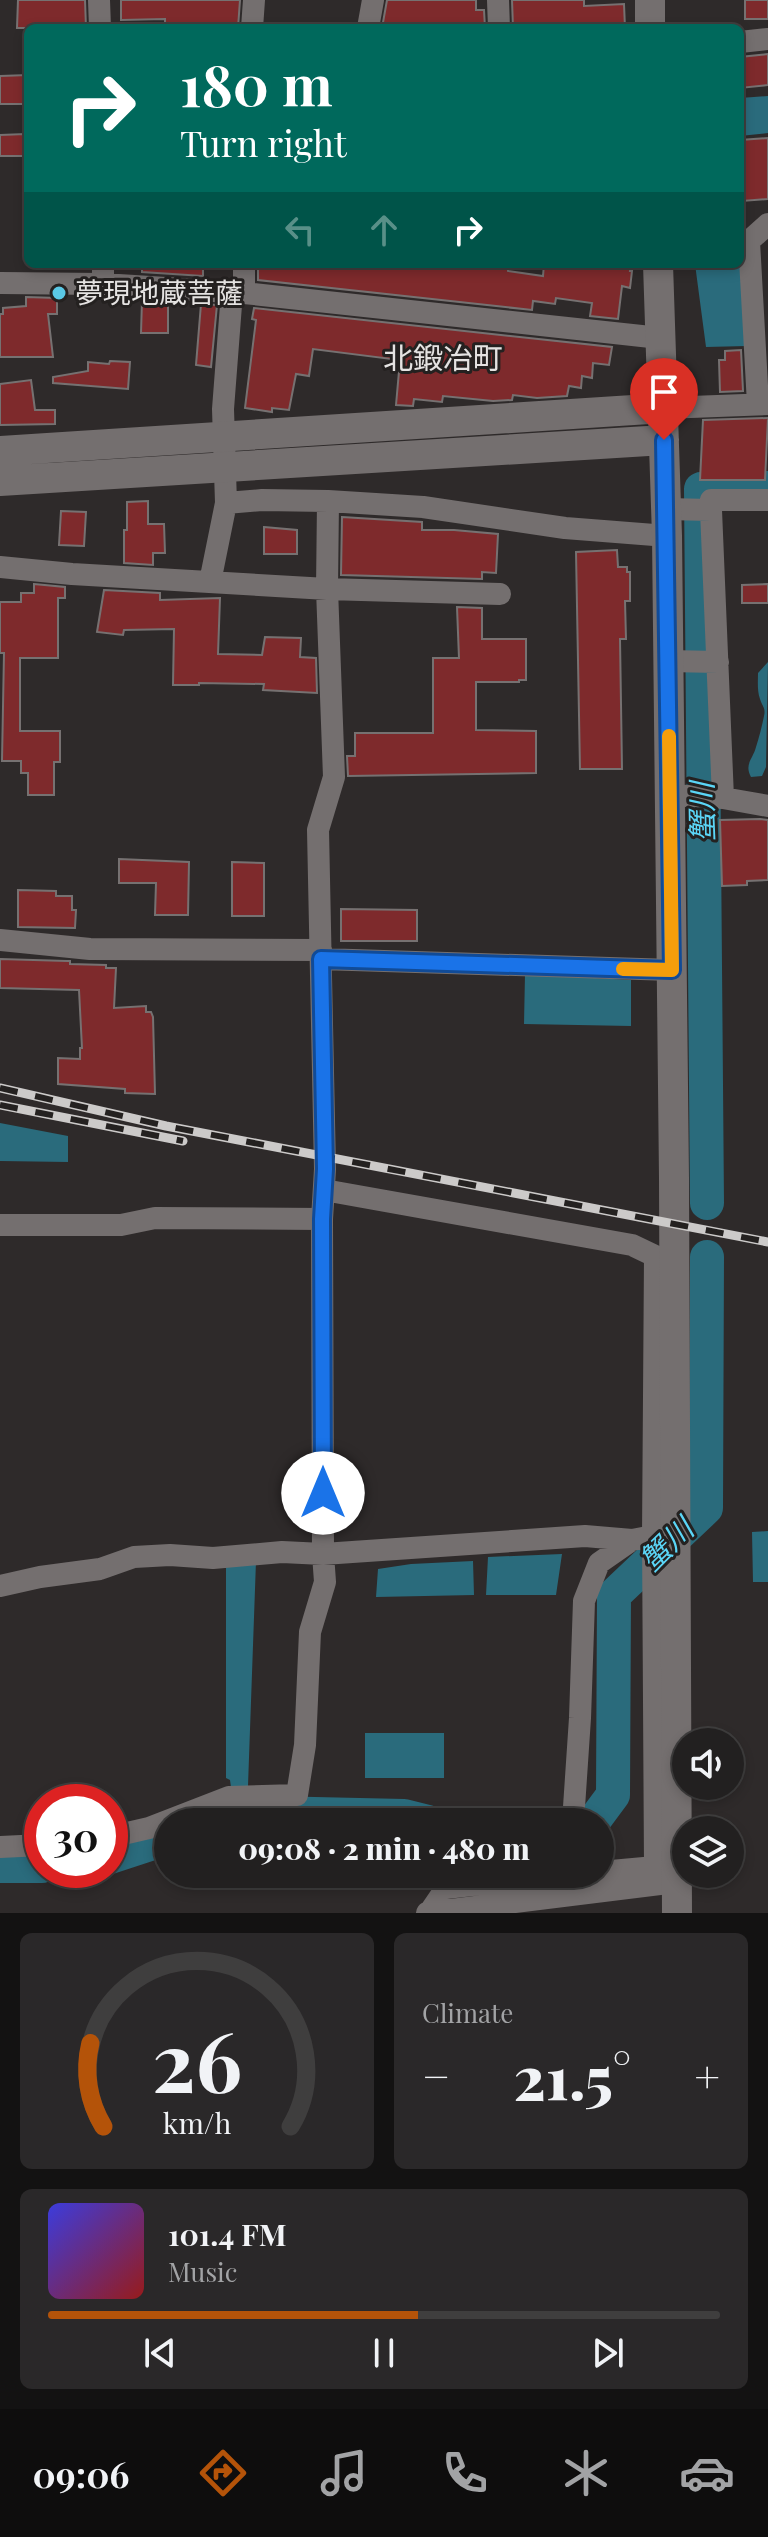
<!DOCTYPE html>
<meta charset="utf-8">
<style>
body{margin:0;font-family:"Playfair Display","Noto Sans JP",serif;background:#2a2829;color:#f1f3f6;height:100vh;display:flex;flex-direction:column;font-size:30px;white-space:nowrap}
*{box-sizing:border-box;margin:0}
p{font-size:26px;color:#a2a3a5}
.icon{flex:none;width:44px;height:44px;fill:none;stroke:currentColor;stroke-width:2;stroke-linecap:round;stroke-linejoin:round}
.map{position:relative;height:1913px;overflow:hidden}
.details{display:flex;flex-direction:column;gap:20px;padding:20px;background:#131212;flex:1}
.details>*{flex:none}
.hud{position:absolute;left:24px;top:24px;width:720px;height:244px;border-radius:12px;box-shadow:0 4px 12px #0003,0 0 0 2px #3f3e3e;background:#00695c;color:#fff;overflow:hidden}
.buttons{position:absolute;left:672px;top:1728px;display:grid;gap:16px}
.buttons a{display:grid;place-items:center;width:72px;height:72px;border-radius:50%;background:#222020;box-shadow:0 4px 12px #0003,0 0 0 2px #3f3e3e;font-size:40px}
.speed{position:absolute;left:24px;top:1784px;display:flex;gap:16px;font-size:40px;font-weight:700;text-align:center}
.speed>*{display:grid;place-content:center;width:104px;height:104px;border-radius:50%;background:#222020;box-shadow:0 4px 12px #0003,0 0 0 2px #3f3e3e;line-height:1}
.speed .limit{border:12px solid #d22;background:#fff;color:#111}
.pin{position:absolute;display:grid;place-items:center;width:68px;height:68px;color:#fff;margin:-82px -34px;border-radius:50% 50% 50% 0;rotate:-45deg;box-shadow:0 0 8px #0007}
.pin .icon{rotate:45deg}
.me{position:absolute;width:88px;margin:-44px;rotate:0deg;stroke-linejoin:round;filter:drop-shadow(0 0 6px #0008)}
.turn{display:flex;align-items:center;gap:28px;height:168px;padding:0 24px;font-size:36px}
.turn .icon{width:104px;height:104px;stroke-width:2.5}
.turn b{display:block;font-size:56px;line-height:68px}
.lanes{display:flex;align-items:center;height:76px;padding:0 24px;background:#0003;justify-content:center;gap:40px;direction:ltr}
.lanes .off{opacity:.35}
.big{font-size:60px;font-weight:800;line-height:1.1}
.details .tile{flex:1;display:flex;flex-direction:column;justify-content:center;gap:12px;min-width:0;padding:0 28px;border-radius:12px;background:#2a2829}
.details .dial{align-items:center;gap:0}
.dial svg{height:208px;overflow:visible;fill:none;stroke:#3f3e3e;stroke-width:7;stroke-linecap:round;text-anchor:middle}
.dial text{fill:#f1f3f6;stroke:none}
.song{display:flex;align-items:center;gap:24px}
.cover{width:96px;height:96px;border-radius:12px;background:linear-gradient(135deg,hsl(240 70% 55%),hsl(0 70% 35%))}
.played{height:8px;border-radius:4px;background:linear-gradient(90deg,#b45309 55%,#3f3e3e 55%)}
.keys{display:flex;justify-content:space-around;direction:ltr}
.heat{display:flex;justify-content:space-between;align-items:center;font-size:44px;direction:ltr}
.details .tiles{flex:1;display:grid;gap:20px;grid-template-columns:1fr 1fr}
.tile:last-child{grid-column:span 2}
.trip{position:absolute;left:154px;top:1808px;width:460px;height:80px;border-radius:40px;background:#222020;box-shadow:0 4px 12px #0003,0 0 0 2px #3f3e3e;font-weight:800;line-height:80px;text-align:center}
.dock{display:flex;height:128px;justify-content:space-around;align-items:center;background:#0e0d0d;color:#a2a3a5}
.dock .icon{width:56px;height:56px}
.dock .on{color:#b45309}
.dock b{font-size:36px;color:#f1f3f6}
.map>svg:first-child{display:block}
</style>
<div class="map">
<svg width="768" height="1913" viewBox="0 0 768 1913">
<rect width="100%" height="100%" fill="#2e2a2a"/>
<!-- water -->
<path fill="#2a6b7c" d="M768,96v37l-28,3v-38z
M695,264h45l7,82 -41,1z
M768,662l-2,105 -4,9 -11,1c-7,-13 2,-18 5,-30 3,-9 6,-21 8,-31 2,-8 -2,-10 -4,-17 -3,-8 -2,-18 -2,-26z
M525,974l106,6v46l-107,-2z
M0,1123l68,13v26l-68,-1z
M768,1531v51h-15l-1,-50z
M562,1554l-6,41h-70l2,-38z
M256,1561l-8,225 -17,1 -1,-7 -4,-2v-212z
M473,1561l1,34 -98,2 2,-28 33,-5z
M365,1733h79v45h-79z"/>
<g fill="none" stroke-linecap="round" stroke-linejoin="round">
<!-- river -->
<path stroke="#2a6b7c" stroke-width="34" d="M707,1203l-6,-714 67,-1
M219,1822l51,-9 134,3 24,6
M593,1822l20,-27 1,-200 92,-87 1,-251
M110,1857l58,-19
M0,1866h42"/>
</g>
<!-- building -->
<path fill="#7e2a2c" stroke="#767171" stroke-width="2" d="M18,0h67l1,28h-69z
M121,0h119l-2,28h-73v-9l-44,1z
M387,0h89v10h8l1,18h-103z
M512,0h72v6l40,-2 1,24h-112z
M745,0h23v19h-23z
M768,54v31l-28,3v-31z
M28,75v29h-28v-28z
M25,134v22h-25v-21z
M768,138v61l-26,2 -2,-61z
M142,264h61v12l-61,-4z
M258,264h250v7l35,5 1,-12h87l-1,7h2l-2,17 -8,-2 -4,33 -28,-3 2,-13 -36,-5 -1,6 -22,-3 -1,9 -274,-30z
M26,297l31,1v16h-9l5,43h-53v-43h3v-6l23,-2z
M142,300l26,2v31h-27z
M201,304l16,1 -6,62 -15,-2z
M254,308l358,39 -3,18 -16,-2 -1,15 -10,-2 -1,12 -12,-2 -2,10 -30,2 -24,-3 -1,5 -19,1 -50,-5 -1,6 -28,-3 -1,7 -17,-1 4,-45 -87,-11 -4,27 -13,-2 -7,36 -17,-2v4l-27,-4 11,-88 -4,-1z
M741,350l2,41 -23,1 -1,-32h6v-9z
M110,361l20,1 -2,27 -75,-6v-6l35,-6v-9l21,2z
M31,380l4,30h20v14l-55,1v-41z
M768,418l-3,62h-65l3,-60z
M148,501v23h16l1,29h-12v12l-29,-2v-33h3v-28z
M61,511l25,1 -2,34 -25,-1z
M342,517l80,5v8h32l44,4 -2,39 -14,-1v7l-141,-4z
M264,527l33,3v24h-33z
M617,550l1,17h9v5h3v29h-5l1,38h-6l2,130h-42l-4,-217z
M34,584l31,3v11h-7v60h-38v73h40v31h-6v33h-26v-22h-7v-12h-19l2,-108h-4v-51h21v-9h13z
M768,584v19h-26v-18z
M104,590l56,3v7l60,-2 -2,56 44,1 3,-18 36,1 -1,19 16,1 1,35 -54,-3 1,-6 -65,-1v2h-26l1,-56 -50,1 -1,5 -26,-3z
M457,607l25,1v31h44v41h-7v2h-43v48l60,1v42l-188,3 -1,-20h8v-23h78v-75h26z
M760,819l8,1v60l-21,1v4l-25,1 -2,-66z
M119,859l70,3 -1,53h-33l1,-32h-37z
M232,862l32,1v53h-32z
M18,890l38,1v5h16v14h4l-1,18 -57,-1z
M341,909l76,1v31h-76z
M0,959l67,2h3v3l36,1v3h10l-2,40 32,-2v6h5l2,5 2,77 -30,-1v-4l-67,-5v-26l22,1v-11h2l-3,-58 -79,-2z"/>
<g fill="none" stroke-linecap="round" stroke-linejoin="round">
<!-- street -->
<path stroke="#746f6f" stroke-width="22" d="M99,0l1,28
M498,0l1,28
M252,28l2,-28
M368,28l5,-28
M740,42l28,-3
M103,264v20
M0,283l103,1 141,9 416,45
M244,293v-29
M758,404l-9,-163 19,-17
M664,408l104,-4
M328,501l95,6 142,21 102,8
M666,509l45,1v-10h57
M711,510l12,288
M0,567l72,7 255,15 173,5
M210,582l16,-79 -3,-94 9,-117
M668,661l50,1
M670,795l53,3 45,8
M0,940l90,9 231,1
M321,959l351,11
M324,1190l308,55 23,11 -2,280 2,331 -55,5
M0,1225h121l34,-7 167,1
M0,1586l40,-9 60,-8 34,-12 36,-2 43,3 69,-6 41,2 262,-18 47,4 21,-4
M573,1822l7,-104 4,-117 15,-38 33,-23
M110,1837l39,-9 80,-31 68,-2 8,-50 5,-113 15,-50 -2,-28 -1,-335 3,-50 -7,-339 16,-53 -7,-188 1,-88 -66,-1 -36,3
M0,1847l42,-2
M427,1913l249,-31
M429,1913l17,-25 121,-14"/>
<!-- secondary -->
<path stroke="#746f6f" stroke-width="30" d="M650,0v28
M658,264l9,272 7,642 3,735
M0,451l664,-43
M0,481l664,-41"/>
<defs>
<path id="rail" d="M0,1088l166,38 602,116
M0,1105l183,36"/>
</defs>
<!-- rail casing -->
<use href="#rail" stroke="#cccac9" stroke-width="9"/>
<!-- rail -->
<use href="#rail" stroke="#242120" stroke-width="6" stroke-dasharray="18" stroke-linecap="butt"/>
</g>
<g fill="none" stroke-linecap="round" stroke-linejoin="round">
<defs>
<path id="route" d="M323,1493l-1,-274 3,-50 -4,-210 351,11 -8,-530"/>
</defs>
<!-- route casing -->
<use href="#route" stroke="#114b97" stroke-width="20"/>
<!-- route -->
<use href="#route" stroke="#1a73e8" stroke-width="14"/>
<!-- slow -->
<path stroke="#f59e0b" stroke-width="14" d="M623,969l49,1 -3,-234"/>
</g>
<!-- markers -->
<circle fill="#5ac8e5" stroke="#242120" stroke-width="3" cx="59" cy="293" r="8"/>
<g text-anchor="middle" stroke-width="6" stroke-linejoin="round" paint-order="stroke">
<!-- poi labels -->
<g font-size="28" fill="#e5e3e2" stroke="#242120" text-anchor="start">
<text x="75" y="303">夢現地蔵菩薩</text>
</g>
<!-- neighbourhood labels -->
<g font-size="30" fill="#e5e3e2" stroke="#242120">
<text x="443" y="369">北鍛冶町</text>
</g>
<!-- water labels -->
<g font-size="30" font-style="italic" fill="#5bd6f7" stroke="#242120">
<text transform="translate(703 812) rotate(-91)" y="10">蟹川</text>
<text transform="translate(667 1545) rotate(-44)" y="10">蟹川</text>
</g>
</g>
</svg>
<div class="buttons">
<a><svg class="icon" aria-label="sound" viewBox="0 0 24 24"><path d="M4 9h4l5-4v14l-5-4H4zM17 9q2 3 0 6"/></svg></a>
<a><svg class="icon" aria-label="layers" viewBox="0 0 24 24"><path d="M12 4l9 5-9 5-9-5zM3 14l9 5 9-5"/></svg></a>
</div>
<div class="speed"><div class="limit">30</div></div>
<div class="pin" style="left:664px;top:440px;background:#d93025"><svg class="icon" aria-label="arrive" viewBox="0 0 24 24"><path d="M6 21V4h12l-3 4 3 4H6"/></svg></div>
<svg class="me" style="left:323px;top:1493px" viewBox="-20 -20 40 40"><circle r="19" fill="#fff"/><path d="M0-13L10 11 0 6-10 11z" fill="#1a73e8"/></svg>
<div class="trip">09:08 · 2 min · 480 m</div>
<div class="hud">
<div class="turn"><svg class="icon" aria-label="right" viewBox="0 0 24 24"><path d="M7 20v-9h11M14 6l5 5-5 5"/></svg><div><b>180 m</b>Turn right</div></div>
<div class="lanes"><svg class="icon off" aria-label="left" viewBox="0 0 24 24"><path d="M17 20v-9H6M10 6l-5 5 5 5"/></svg><svg class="icon off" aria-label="ahead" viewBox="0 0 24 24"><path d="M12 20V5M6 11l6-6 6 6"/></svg><svg class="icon" aria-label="right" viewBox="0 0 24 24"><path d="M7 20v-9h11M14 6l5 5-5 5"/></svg></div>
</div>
</div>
<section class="details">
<div class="tiles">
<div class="tile dial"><svg viewBox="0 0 100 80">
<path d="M14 69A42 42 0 1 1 86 69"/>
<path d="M14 69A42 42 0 0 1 9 37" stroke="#b45309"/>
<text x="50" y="56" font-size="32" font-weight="700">26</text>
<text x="50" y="72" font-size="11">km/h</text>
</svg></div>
<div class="tile"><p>Climate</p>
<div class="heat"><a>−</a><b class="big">21.5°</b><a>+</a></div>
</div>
<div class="tile">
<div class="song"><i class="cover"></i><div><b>101.4 FM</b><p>Music</p></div></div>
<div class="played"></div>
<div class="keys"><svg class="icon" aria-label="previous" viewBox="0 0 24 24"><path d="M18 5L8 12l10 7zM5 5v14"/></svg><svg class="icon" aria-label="pause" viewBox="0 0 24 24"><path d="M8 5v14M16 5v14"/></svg><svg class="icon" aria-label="next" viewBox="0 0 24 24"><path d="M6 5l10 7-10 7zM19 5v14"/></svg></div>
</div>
</div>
</section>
<nav class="dock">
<b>09:06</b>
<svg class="icon on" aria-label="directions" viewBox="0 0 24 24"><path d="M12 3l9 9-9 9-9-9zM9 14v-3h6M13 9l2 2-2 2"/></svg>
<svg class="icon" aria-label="music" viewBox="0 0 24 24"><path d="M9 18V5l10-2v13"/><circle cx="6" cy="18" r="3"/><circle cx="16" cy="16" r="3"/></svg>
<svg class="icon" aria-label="phone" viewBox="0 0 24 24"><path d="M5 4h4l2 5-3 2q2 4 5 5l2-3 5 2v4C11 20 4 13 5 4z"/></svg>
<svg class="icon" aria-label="climate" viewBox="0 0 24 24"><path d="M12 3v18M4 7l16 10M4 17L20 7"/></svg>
<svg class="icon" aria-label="car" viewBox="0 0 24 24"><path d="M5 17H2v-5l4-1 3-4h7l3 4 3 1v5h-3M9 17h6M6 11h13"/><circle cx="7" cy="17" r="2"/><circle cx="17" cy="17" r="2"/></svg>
</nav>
